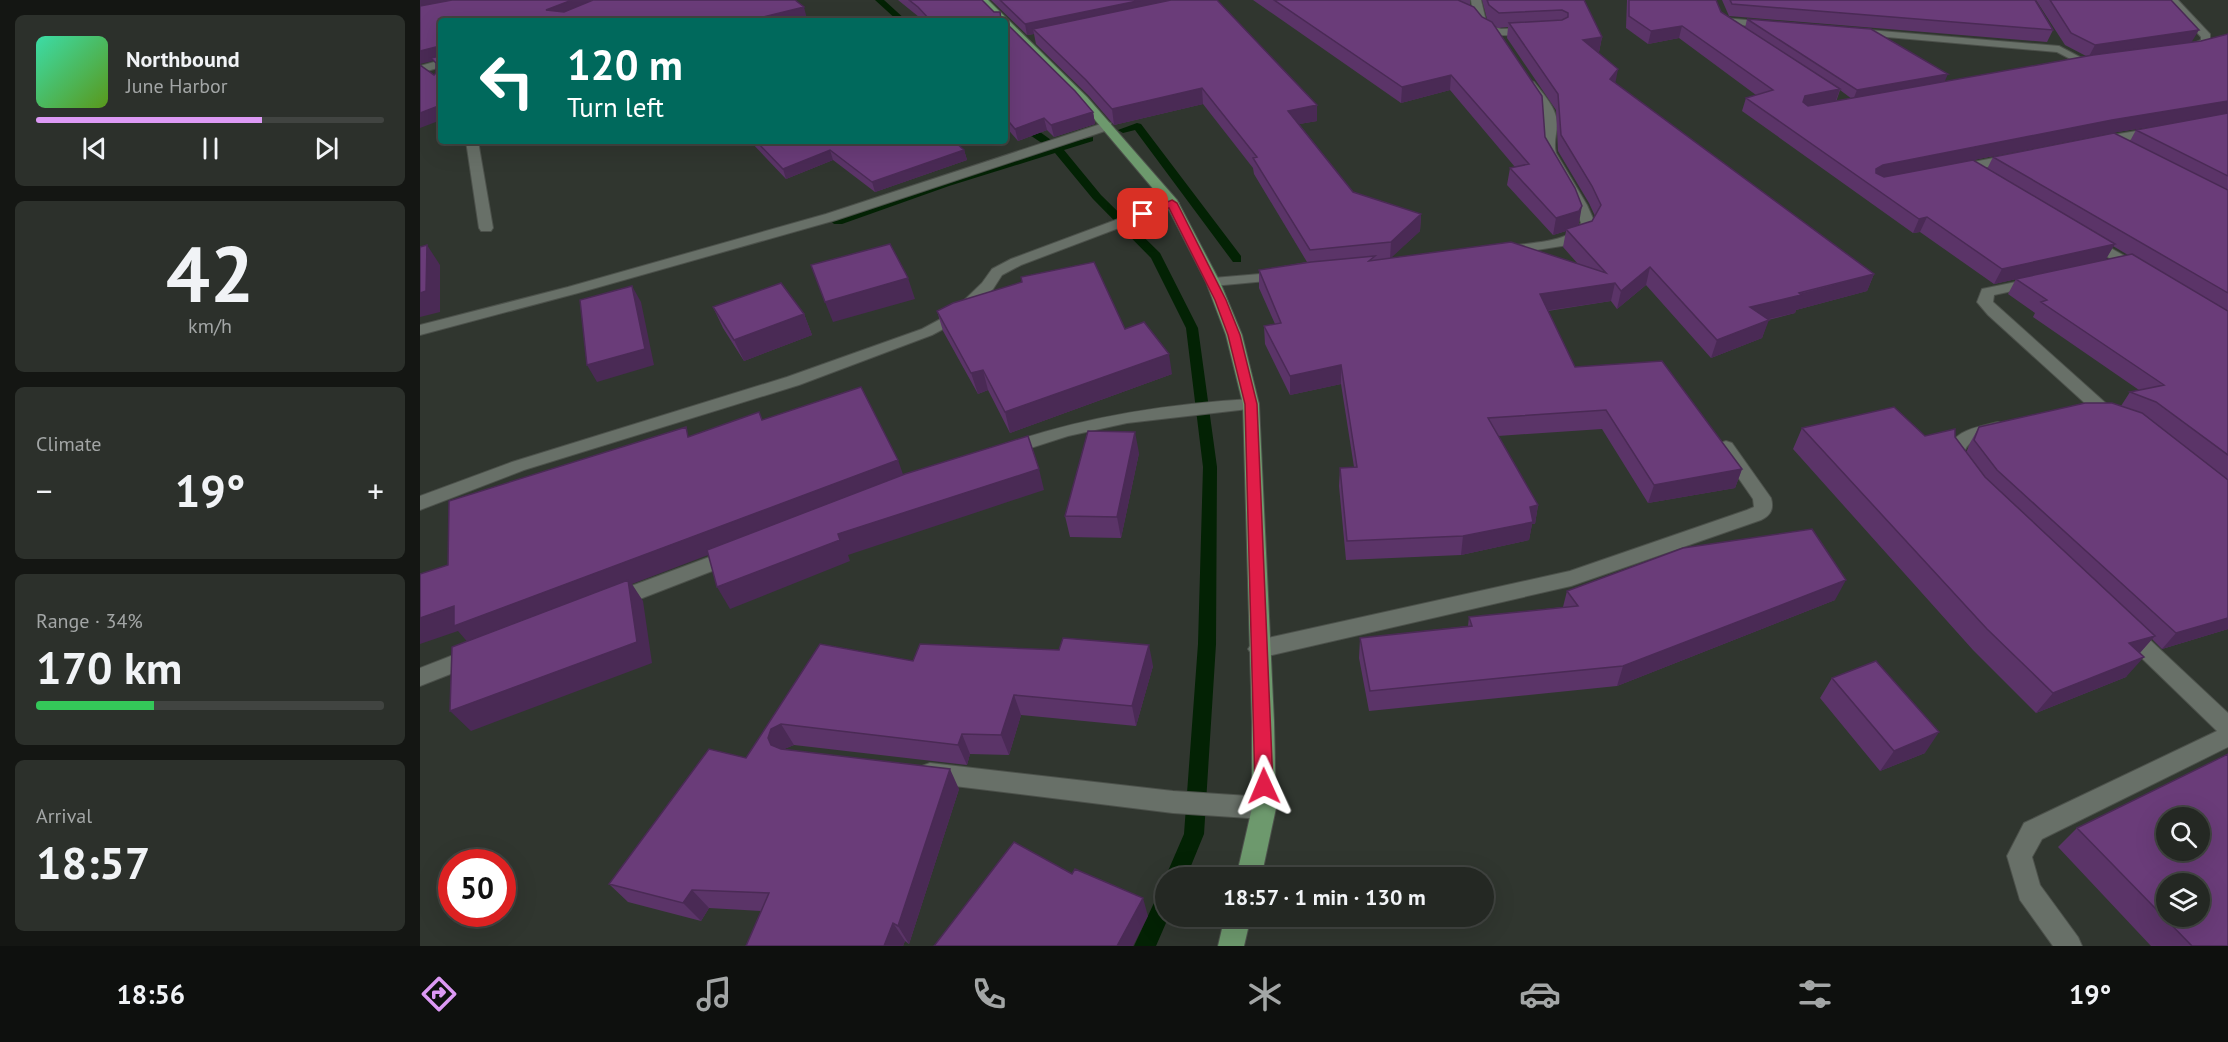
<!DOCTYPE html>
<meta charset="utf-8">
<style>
body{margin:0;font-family:"PT Sans",sans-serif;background:#2c302b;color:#f1f3f6;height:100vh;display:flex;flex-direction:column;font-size:22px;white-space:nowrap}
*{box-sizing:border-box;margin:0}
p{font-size:20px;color:#a3a6a6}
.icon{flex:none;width:33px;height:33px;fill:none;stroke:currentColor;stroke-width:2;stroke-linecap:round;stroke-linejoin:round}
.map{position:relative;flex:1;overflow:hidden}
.side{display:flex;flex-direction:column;gap:15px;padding:15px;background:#141613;width:420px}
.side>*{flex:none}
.guide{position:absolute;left:18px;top:18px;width:570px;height:126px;border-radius:6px;box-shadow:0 6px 24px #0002,0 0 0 2px #414441;background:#00695c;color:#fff;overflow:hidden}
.tools{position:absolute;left:1736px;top:807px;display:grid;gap:12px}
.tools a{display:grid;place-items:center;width:54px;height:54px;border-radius:50%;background:#242823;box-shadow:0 6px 24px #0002,0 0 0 2px #414441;font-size:30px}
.speed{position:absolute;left:18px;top:849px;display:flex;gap:12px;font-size:30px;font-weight:700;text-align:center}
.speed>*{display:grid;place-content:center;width:78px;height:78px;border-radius:50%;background:#242823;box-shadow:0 6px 24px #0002,0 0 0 2px #414441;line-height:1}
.speed .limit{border:9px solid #d22;background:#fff;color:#111}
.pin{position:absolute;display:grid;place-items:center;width:51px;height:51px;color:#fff;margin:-26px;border-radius:12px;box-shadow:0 3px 9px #0006}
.me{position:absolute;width:66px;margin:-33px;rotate:359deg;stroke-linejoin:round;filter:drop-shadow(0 0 4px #0008)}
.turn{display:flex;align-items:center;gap:21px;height:126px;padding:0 30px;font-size:27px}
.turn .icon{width:78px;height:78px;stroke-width:2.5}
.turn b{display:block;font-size:42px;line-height:51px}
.big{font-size:45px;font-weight:700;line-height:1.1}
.side .tile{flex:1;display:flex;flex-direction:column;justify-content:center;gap:9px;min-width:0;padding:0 21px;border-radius:9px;background:#2c302b}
.side .dial{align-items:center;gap:0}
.dial b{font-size:78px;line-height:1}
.song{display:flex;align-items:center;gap:18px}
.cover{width:72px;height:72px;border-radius:9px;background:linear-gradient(135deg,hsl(160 70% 55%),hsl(90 70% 35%))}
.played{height:6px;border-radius:3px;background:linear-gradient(90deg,#dc99f4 65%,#414441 65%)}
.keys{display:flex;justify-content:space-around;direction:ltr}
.heat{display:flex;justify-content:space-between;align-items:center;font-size:33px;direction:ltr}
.charge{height:9px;border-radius:4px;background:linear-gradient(90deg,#34c759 34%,#414441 0)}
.trip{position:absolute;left:735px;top:867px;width:339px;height:60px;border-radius:30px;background:#242823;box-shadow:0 6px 24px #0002,0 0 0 2px #414441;font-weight:700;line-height:60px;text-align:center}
.menu{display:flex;height:96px;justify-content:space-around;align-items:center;background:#0e100e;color:#a3a6a6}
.menu .icon{width:42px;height:42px}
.menu .active{color:#dc99f4}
.menu b{font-size:27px;color:#f1f3f6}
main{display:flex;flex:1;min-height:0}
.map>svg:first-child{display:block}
</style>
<main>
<section class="side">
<div class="tile">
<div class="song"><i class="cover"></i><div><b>Northbound</b><p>June Harbor</p></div></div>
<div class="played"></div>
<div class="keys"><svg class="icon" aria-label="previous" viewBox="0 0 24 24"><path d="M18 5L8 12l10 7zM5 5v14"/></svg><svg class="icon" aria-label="pause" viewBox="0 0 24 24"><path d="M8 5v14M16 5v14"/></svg><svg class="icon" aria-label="next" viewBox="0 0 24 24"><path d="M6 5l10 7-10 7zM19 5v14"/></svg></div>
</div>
<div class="tile dial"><b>42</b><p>km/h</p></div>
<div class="tile"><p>Climate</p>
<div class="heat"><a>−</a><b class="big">19°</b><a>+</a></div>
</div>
<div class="tile"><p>Range · 34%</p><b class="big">170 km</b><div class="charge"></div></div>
<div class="tile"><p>Arrival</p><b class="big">18:57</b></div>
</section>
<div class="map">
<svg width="1808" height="946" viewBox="0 0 1808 946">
<rect width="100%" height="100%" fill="#30362f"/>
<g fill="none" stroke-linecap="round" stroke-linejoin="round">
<!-- stream -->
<path fill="#032204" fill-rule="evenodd" d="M455,0h9l23,21h-9z
M585,101l3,1 14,17 36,26 35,-8v4l-29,9 37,45 59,58 38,75 19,139 -1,177 -12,190 -18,44h-20v2l-1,-2 19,-44 14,-190 5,-177 -17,-139 -35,-70 -58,-59 -38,-46 -106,33 -107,38h-8l-2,-2 109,-40 108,-34c-16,-12 -44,-25 -44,-47z
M717,123l4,1 100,132v6h-8l-98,-132 -12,3 -5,-3z
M746,889v27h3l-13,30h-22l25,-54z"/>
<defs>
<path id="minor" d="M1051,0h10l5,21 4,5 11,3 31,-1 5,3c-6,5 -14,4 -22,4 -30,2 -40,-5 -44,-35z
M1748,0h10l32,34v10l-19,8h-8v-4l18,-8v-3z
M1303,18l47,4 5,3 -5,3 -51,-5 -1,-2z
M1437,29l202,17 32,17 -1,2h-8l-25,-13 -204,-18 -1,-2z
M21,60v7l-21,6v-7z
M1110,81l4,1c9,12 23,26 23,42 0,10 -4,19 -1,29l31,52 8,18 -7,13 -20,9 -64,10 -7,-4 2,-3c22,-6 71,-3 82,-25l-7,-18 -30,-52 -2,-9 2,-28 -20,-32z
M687,122l4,1v6l-275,91 -258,73 -158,42v-10l148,-38 258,-73z
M1735,128l4,1v6l-59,10 -6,-4 6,-4z
M46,141h12l15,87 -2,3h-10l-2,-3z
M1594,154l6,4 -2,3 -60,12 -6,-4 6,-4z
M752,199l7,4 -2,3 -156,59 -19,10 -9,14 -33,31 -28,15 -133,50 -275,85 -104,40v-14l92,-34 275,-85 135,-48 28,-15 32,-31 10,-14 19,-10z
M1671,237l53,30 2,3 -7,4 -5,-1 -48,-29 -2,-3z
M863,272l5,1 2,3 -2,3 -75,7 -7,-4 7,-4z
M1615,278l7,4 -2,3 -46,10 -1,7 117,105 2,4 -2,4h-12l-110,-100 -11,-13 5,-13z
M831,399l6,1 2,4 -2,4 -130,15 -59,13 -62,20 -6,-2 -3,-4 3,-4c82,-29 165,-42 251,-47z
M1578,422l6,2 3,4 -3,4c-17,5 -37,4 -41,24l5,8 -3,4h-12l-8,-11c6,-27 29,-29 53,-35z
M1306,441l6,2 39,55c3,11 0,17 -10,22l-190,66 -312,72 -7,-3 -4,-6 4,-6 7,-3 311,-69 177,-61 7,-3 -1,-8 -36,-52 3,-4z
M311,549l7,2 3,5 -3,5 -124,48 -7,-2 -3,-6 3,-6z
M1707,623l7,2 94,88v34l-186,92 -10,18 8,28 38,52 4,9h-29l-33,-46 -13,-44 17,-33 193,-92 -97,-94 -3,-6 3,-6z
M54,647l7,3 4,6 -4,6 -61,24v-18z
M510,763l243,28 91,6 8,3 4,8 -4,8 -8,3 -91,-6 -243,-30 -8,-3 -4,-7 4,-7z"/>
<path id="major" d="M557,0h11l99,97 90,103 43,82 22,53 17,69 15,318 2,86 -15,70h-25l16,-70v-86l-9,-318 -17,-69 -20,-53 -40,-78 -87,-103 -74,-73v-7h-7z
M805,916h26l-7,30h-26z"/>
</defs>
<!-- minor casing -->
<use href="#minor" stroke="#4c514b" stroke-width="2"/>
<!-- major casing -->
<use href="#major" stroke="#4c514b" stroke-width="2"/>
<!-- minor -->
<use href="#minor" fill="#687068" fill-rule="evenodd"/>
<!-- major -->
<use href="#major" fill="#6d996d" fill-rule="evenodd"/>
</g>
<!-- wall -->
<path fill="#5b3468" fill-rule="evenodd" d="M478,0h84l12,12h6l2,7 2,2h-80z
M571,0h226l100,121 -18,3 54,68 68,22 -1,17 -30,27 188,6 -15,-17 3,-16 -13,4 -46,-50 3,-17 5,-1 -65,-77 -49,13 -148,-103h217v5l12,12 5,2 -5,-19h102l18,37 -3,15h-1l17,31 259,191 -7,17 -71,19 -1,3 -27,7 -6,18 -51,20 -65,-73 -29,24 -6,-8 -63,10 27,56 167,102 -7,19 -87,15 -46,-74 -104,7 40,69 -3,19h-3l-3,16 -68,15 -115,5 -7,-74 1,-18 14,-1 -13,-83 -51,11 -25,-51 -1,-18 11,-2 -16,-36v-18l48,-8 -53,-88 -1,-6 -50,-64 -89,21 -25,-29 -53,-52 -2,-10 -7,1zM1074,25l4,3 10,-1 -1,11 49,72 2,41 31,52 6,13 -3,5 -15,5 2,-3 -34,-86z
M1207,0h89l5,12 24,16 2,-9 197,63 142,-26 -21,-11 -29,-45h135l21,43 9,-2 27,-7v595l-66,20 -10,-10 -12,14 -14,24 -90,36 -63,-63 -180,-201 9,-21 153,9 11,16 4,-10 9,-16 142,-21 9,-14 9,-2 -106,-73 2,-4 -27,-19 8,-15 112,-24 -15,-9 -7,13 -112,25 -74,-52 -7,1 -171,-122 4,-13 10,-3 -77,-57 -31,6 -22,-16zM1420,90l12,9 -16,3zM1790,117l-74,13 -6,11 -137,16 -6,12 -39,-4 157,-31z
M1302,0h313l18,30 -6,12 -318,-26z
M585,22l88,90 2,12 -41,13 -7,-7 -29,11 -13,-15z
M330,141h204l10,9 3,10 -92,32 -42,-32 -47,19z
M601,277l104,52 47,45 -162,59 -22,-43 -10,4 -35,-63 -6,-20 85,-29z
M293,307l91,7 8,21 -68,26 -21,-33z
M719,453l-18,85 -51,-1 -5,-21z
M1147,591l268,9 -218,86 -248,25 -10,-53 1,-20 108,-12 1,-9 94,-10z
M400,644l93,17 240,5 -17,60 -115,-11 -12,40 -39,-1 -3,11 -173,-20 -10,4 175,40 -50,155 -4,-3 -2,5h-157l15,-35 -52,-3 -8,13 -73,-19 -19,-18 137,-126z
M1412,678l93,75 -45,18 -60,-73z
M1657,828l151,118h-77l-93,-99z"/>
<!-- shaded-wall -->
<path fill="#4a2a55" d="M0,0h41l-41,8z
M152,0h32l-51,21 -7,-11z
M722,0h52l-161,29 1,5 -7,1 -2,-11z
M384,7l3,12 -9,2h-51z
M1262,26l-3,12 -31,6 3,-13z
M1779,30l-8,13 -103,15 7,-13z
M1182,37l-3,15 -18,3 2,-15z
M16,47l5,9 -10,2 2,3 -13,3v-13z
M1198,69l-3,16 -5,-6z
M1528,74l-4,9 -91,17 4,-10z
M1031,75l-1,15 -49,13 1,-16z
M782,88l1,16 -89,21 -2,-16z
M1420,89l-5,14 -34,7 4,-14z
M1808,101v13l-123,20 -227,45 -2,-10 7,-4 229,-45z
M21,105v15l-21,8v-15z
M897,105v16l-29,5v-15z
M673,112l2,12 -41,13 -3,-12z
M624,118l3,12 -29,11 -3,-12z
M410,150l3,10 -47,19 -3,-10z
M544,150l3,10 -92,32 -3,-10z
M1162,206l-3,17 -4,5 -9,1v2l-13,4 3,-17z
M1001,214l-1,17 -30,28 1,-17z
M1507,217l-7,15 -7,1 6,-14z
M1695,244l-9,15 -112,25 8,-15z
M7,245l13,20v47l-20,5v-24z
M1230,267l-4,18 -29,24 4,-18z
M1454,274l-7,17 -71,19 -1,3 -51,12 6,-18z
M488,278l7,21 -82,23 -8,-20z
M1195,283l-4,18 -74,11 3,-18z
M212,286l9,16 13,63 -57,17 -10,-17z
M384,314l8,21 -68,26 -10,-21z
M1349,320l-7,18 -51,20 6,-18z
M749,354l3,20 -162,59 -5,-21z
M921,365v19l-51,11v-19z
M563,370l5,20 -10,4 -7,-21z
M715,432l4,21 -18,85 -4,-21z
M478,460l7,20 -273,104 11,17 9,62 -181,68 -21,-20 21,-65 -13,-15 -38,13v-26z
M619,469l5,21 -196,65 2,6 -120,48 -13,-22 121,-53z
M1322,469l-7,19 -87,15 6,-18z
M1118,505l-3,19h-3l-3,16 -68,15 2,-19 67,-29z
M1426,580l-11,20 -218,86 6,-20z
M1808,618v11l-66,20 14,-16z
M1735,636l-19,21 -7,-14z
M729,645l4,21 -17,60 -4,-20z
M1724,657l-18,20 -90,36 17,-20z
M594,695l7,20 -12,40 -8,-20z
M361,724l13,21 -10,4 -3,9 -10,-13 -3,-7 3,-9z
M1519,732l-14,21 -45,18 14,-20z
M542,734l8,20 -3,11 -9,-20z
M530,769l9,20 -50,155 -11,-18z
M272,890l17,18 -8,13 -18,-18z
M723,898l5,18 -15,30h-16z
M473,923l12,18 -2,5h-19z"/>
<!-- building -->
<path fill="#6a3c79" stroke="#4a2a55" stroke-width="1.5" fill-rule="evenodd" d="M32,0h120l-26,10 18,2 29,-12h202l9,7 -57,14h-306v84l-21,8v-48l14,10 2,-2v-10l-5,-5 5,-1v-10l-16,4v-45z
M489,0h73l12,12h6l1,7 3,2h-73l-13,-14z
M580,0h142l-117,24z
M751,0h46l100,105 -29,6 65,81 68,22 -30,28 -81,8 -57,-92 4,-1 -55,-69 -90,21 -26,-29 -53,-51z
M854,0h184l16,7 8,10 10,5 50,74 3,41 30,51 7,18 -3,5 -23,7 -46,-50 19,-4 -78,-89 -49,12z
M1067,0h97l18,37 -19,3 35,29 -8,10 264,195 -75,19 2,2 -51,12 19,13 -52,20 -67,-73 -29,24 -6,-8 -75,11 35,73 87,-6 80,108 -88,16 -48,-75 -118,8 50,87 -8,2 3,15 -70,14 -116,5 -7,-73 17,-1 -16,-102 -51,11 -26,-50 17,-3 -22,-53 52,-8 64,-6 -6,5 142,-19 95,31 -40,-44 26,-8 9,-16 -9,-19 -31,-51 -3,-41 -49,-71 53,-3 6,-3v-4l-6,-3 -63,3 -10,-8z
M1209,0h87l5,12 119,77 -35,7 -2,6 5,4 285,-51 108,-14 27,-7v67l-116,19 -229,45 -7,4v4l8,4 89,-17 142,84 -113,25 -75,-52 -8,2 -173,-121 27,-8 -91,-64 -31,5 -22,-15z
M1310,0h305l18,30 -321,-26z
M1630,0h121l28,30 -104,15 -24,-12z
M1327,19l124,10 77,45 -91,16z
M585,22l70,69 18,21 -42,13 -7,-7 -29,11 -10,-12z
M1808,113v63l-92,-46z
M1694,133l114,57v103l-235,-136z
M336,141h198l10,9 -92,32 -42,-32 -47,19z
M470,244l18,34 -83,24 -14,-37z
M7,245l-1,46 -6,2v-46z
M1712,254l96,57v144l-72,-53 -26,-10 34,-7 -123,-83 6,-2 -31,-21z
M674,262l31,67 19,-7 25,32 -164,58 -22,-42 -12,3 -34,-62 16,-8 69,-21 -1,-5z
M361,283l23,31 -70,26 -21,-33z
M212,286l13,63 -58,16 -7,-65z
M441,387l37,73 -444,166v-20l-34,12v-44l28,-9 1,-64 237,-74 2,10 71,-25 3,8z
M1665,403h27l30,10 86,67v138l-52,15 -179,-163 -23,-30 5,-13z
M1474,407l31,29 30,-7v8l30,40 170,159 -26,7 15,14 -91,36 -66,-64 -185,-201z
M668,431l47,1 -18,85 -52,-1z
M608,436l11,33 -201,65 2,6 -123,47 -10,-37 198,-76z
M1392,529l34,51 -223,86 -253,25 -10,-53 112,-12 -3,-9 109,-11 -11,-15 116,-43z
M208,580l9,62 -187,69 2,-64z
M643,638l86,7 -17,61 -118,-11 -13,40 -39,-1 -4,11 -177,-21 -10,5 -3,9 3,7 10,4 169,20 -52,157 -5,-3 -9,23h-138l23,-53 -77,-3 -9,13 -74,-19 100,-135 37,9 74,-114 93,17 7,-17 139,6z
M1456,661l63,71 -45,19 -62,-73z
M1808,754v192h-36l-115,-118zM1746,818h33v32h-33zM1746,884h33v32h-33z
M594,842l58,32 3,-5 68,29 -26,48h-183z"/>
<!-- route -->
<path fill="#e11d48" stroke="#92132f" stroke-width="1.5" d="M752,200l5,3 49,97 14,35 17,69 16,382 -3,6 -6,2 -6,-2 -3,-6 -10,-382 -17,-69 -13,-35 -46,-92 -26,9 -5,-3z"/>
</svg>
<div class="tools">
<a><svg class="icon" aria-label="search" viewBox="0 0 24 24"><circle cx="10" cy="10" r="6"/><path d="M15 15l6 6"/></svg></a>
<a><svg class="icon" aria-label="layers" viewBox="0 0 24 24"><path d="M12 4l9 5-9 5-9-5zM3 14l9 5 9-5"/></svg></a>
</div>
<div class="speed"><div class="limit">50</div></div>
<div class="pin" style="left:723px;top:214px;background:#d93025"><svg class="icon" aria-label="arrive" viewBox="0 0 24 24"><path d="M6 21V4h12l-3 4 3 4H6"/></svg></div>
<svg class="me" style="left:844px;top:786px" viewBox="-20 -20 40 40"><path d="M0-17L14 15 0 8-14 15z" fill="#e11d48" stroke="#fff" stroke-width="4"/></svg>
<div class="trip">18:57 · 1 min · 130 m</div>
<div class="guide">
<div class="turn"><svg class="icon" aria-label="left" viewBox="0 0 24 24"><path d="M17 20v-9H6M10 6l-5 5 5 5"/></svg><div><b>120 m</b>Turn left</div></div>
</div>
</div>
</main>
<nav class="menu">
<b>18:56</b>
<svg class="icon active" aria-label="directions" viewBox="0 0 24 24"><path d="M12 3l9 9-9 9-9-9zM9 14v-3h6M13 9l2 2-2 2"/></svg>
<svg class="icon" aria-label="music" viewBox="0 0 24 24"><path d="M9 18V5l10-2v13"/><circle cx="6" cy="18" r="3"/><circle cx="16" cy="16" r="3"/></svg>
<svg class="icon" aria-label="phone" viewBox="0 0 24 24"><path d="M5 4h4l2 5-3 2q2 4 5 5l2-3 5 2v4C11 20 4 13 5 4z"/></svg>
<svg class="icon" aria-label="climate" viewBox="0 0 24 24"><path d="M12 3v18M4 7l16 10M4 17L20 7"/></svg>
<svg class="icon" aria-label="car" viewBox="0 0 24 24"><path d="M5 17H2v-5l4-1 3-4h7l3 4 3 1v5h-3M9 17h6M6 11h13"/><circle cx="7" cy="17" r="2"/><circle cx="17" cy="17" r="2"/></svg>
<svg class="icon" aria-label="filters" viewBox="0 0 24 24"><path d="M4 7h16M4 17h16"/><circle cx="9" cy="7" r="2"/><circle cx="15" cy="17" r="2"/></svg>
<b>19°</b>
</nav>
